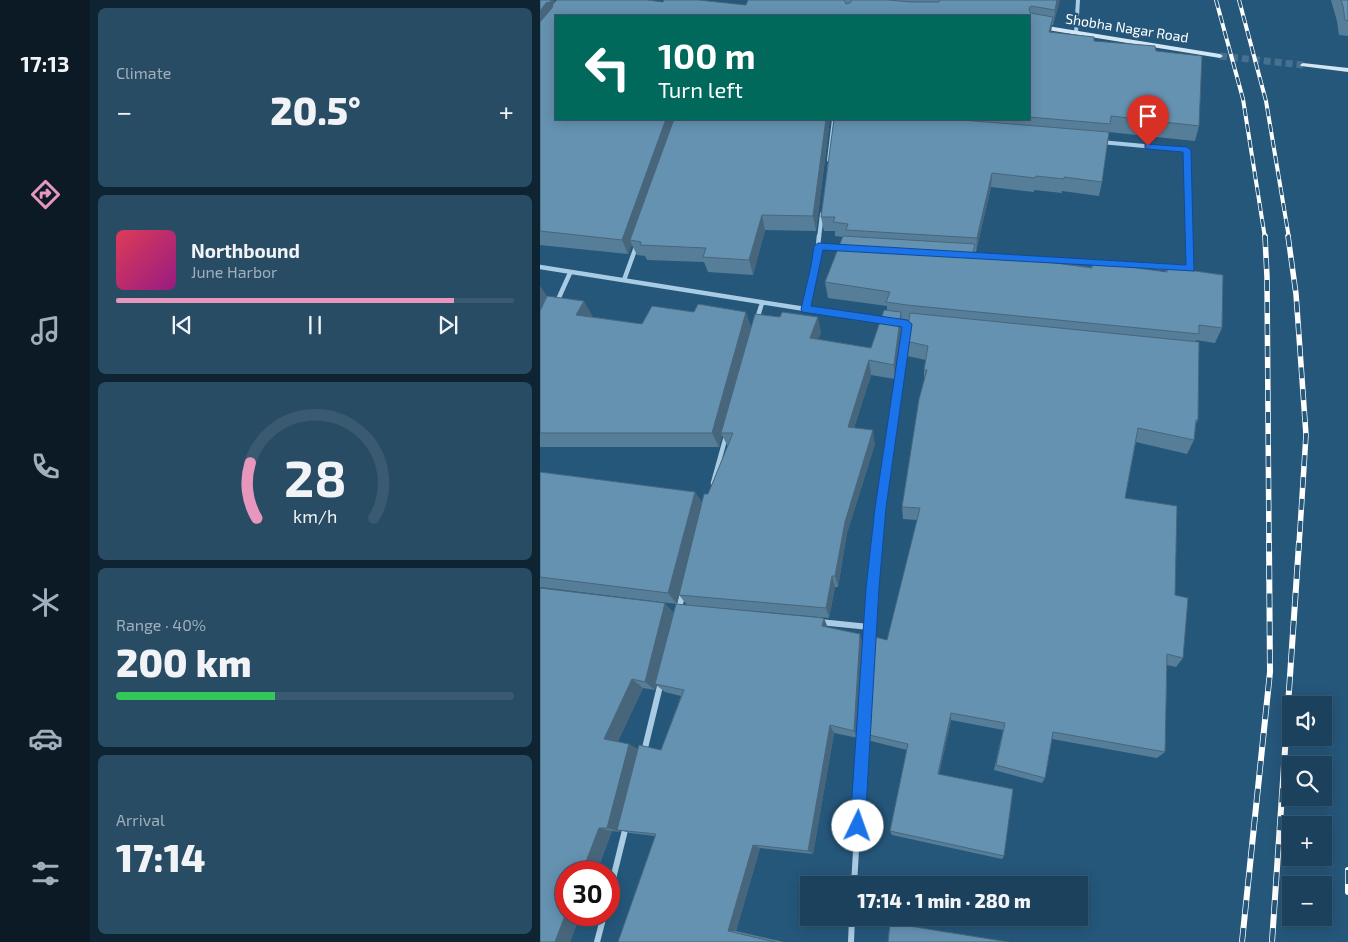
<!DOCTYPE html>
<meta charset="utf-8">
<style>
body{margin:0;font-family:"Exo 2",sans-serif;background:#294c65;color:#f1f3f6;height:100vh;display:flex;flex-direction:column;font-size:19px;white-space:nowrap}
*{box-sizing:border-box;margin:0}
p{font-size:16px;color:#a0afbb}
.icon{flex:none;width:28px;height:28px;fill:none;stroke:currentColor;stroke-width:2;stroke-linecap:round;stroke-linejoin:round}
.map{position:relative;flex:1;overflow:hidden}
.sheet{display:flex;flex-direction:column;gap:8px;padding:8px;background:#0f2433;width:450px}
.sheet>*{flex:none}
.banner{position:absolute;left:15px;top:15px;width:475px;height:105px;border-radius:0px;box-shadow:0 2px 12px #0003,0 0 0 1px #3a5a72;background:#00695c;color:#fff;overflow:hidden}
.tools{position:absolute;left:742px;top:696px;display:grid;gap:10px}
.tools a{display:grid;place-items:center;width:50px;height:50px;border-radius:0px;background:#1c415c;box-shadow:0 2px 12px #0003,0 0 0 1px #3a5a72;font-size:25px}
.speed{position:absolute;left:15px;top:861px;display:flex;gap:10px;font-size:25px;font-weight:700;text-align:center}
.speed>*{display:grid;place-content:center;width:65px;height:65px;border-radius:50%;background:#1c415c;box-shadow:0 2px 12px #0003,0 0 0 1px #3a5a72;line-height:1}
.speed .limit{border:8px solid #d22;background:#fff;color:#111}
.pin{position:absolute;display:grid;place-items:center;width:42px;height:42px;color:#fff;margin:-51px -21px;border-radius:50% 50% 50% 0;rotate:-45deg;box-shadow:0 0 5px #0007}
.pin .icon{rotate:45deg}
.me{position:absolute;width:55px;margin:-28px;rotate:3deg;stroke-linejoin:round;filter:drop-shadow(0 0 4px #0008)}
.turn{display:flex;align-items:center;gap:18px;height:105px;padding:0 20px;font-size:22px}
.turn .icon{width:65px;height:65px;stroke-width:2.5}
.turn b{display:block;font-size:35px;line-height:42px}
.big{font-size:38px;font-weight:800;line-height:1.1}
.sheet .tile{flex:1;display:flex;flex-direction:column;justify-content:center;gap:8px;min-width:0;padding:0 18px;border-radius:8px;background:#294c65}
.sheet .dial{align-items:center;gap:0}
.dial svg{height:130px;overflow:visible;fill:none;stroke:#3a5a72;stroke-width:7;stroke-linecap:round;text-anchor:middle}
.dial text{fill:#f1f3f6;stroke:none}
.song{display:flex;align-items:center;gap:15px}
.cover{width:60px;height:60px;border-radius:8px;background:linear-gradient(135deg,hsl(350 70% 55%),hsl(310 70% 35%))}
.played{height:5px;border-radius:2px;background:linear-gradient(90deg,#e797bd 85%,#3a5a72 85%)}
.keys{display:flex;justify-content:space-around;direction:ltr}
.heat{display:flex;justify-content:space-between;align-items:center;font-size:28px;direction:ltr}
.charge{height:8px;border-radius:4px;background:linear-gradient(90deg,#34c759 40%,#3a5a72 0)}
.trip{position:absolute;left:260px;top:876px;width:288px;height:50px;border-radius:0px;background:#1c415c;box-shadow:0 2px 12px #0003,0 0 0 1px #3a5a72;font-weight:800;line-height:50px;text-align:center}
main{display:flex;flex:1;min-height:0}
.menu{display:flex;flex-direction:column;width:90px;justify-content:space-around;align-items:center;background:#0b1a25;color:#a0afbb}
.menu .icon{width:35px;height:35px}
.menu .on{color:#e797bd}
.menu b{font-size:22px;color:#f1f3f6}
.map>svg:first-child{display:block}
</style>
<main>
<nav class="menu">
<b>17:13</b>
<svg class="icon on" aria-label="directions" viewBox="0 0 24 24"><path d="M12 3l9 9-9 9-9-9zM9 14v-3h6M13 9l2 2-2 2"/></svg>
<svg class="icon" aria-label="music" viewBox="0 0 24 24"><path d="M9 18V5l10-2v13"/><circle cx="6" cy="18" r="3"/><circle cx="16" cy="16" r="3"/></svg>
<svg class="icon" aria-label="phone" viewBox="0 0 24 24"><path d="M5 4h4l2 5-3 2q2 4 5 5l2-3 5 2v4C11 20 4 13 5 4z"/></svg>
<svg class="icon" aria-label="climate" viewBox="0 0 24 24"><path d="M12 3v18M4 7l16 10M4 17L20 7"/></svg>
<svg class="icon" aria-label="car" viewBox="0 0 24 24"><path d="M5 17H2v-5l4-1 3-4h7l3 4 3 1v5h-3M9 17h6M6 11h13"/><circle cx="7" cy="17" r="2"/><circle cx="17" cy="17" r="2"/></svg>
<svg class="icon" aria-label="filters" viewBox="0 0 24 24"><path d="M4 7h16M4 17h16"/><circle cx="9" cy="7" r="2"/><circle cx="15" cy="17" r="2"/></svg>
</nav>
<section class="sheet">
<div class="tile"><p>Climate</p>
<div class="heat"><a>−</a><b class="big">20.5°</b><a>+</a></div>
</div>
<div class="tile">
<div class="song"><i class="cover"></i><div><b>Northbound</b><p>June Harbor</p></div></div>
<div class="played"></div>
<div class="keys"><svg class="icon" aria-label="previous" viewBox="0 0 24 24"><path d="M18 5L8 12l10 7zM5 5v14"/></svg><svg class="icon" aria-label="pause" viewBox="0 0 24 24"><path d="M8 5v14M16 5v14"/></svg><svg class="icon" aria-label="next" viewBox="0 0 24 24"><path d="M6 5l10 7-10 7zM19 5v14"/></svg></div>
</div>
<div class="tile dial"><svg viewBox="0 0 100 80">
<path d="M14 69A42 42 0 1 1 86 69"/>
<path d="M14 69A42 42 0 0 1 10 35" stroke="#e797bd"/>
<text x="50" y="56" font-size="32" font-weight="700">28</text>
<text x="50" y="72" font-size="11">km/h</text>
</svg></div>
<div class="tile"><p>Range · 40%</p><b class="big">200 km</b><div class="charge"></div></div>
<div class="tile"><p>Arrival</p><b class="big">17:14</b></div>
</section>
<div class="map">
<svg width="808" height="942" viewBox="0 0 808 942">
<rect width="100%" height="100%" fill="#25577b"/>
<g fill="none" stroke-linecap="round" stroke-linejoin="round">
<!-- secondary-tunnel -->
<path stroke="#46708f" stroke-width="7" stroke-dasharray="7 4" stroke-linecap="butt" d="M680,56l83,9"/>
<!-- street-far2 -->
<path stroke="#a9cce4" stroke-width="4" d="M536,32l2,-32
M561,142l86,8 2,88
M289,160l5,-41
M279,238l3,-24"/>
<!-- street-far1 -->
<path stroke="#a9cce4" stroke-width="4.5" d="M278,246l26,2
M477,258l173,11 -1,-33
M0,267l265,42 11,-43 3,-30
M84,280l12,-33
M16,304l14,-31
M265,309l82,12
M217,319l5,-16
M173,483l13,-47
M337,545l30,-221 -10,-1"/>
<!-- street -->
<path stroke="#a9cce4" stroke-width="6" d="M138,611l5,-18
M280,622l49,5 8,-84
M104,752l17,-70
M314,885l15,-258
M69,895l17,-69
M57,942l7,-27
M311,942l1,-24"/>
<!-- secondary -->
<path fill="#d2e6f4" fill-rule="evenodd" d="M489,23l191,31 3,2 -3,2 -191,-31z
M763,63l45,5v4l-47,-6 -1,-1z"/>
<defs>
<path id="rail-far2" d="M676,0l27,99 22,139
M699,0l27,101 23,137"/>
<path id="rail-far1" d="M725,236l2,41 2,268
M748,236l8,58 10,141 -7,110"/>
<path id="rail" d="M808,870v22
M702,942l28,-270 -1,-129
M732,942l27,-399"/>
</defs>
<!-- rail-far2 casing -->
<use href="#rail-far2" stroke="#fff" stroke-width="4"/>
<!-- rail-far1 casing -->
<use href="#rail-far1" stroke="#fff" stroke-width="5.5"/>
<!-- rail casing -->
<use href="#rail" stroke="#fff" stroke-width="6"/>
<!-- rail-far2 -->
<use href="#rail-far2" stroke="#25577b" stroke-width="2.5" stroke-dasharray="8" stroke-linecap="butt"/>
<!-- rail-far1 -->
<use href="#rail-far1" stroke="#25577b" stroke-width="4" stroke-dasharray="11" stroke-linecap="butt"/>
<!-- rail -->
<use href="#rail" stroke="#25577b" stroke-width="4.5" stroke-dasharray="14" stroke-linecap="butt"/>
</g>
<!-- wall -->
<path fill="#577e98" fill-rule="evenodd" d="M0,0l15,2h108l83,3 2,-5h312l-7,25h-1l-1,7 43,9 62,10 43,75 -4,15 -87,-9 -6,50 -3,14 -37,-5v2l-28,-3v2l-43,-5 -15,65 115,15 2,-5 72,10 2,-5 55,61 -7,15 -19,-3v2l2,78 -2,4 -2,16 -7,14 -51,-12 -11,56 50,97 8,63 -7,9 -9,-2 -2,87 -8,6 -105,-19 -7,39 -3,5 -48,-13 9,-40 -52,-10 -12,54 65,82 -2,3 -110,-24 -2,-4 17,-81 -40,-10 -2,-6 52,-214 -14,-1 -1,-12 22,-127v-10l2,-10 -19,-4 -1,-15 3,-21 -7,-1v8l-7,52 -24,-4 -17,53 21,16 -28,89 -9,54h-3l-6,31 -142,-13 -8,-10 -2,9 -137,-17v-115l155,20 7,11 6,-9 20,-47 -6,-12 -3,12h-179v-161l7,11 46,20 49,7 109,3 70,5 -3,7 53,9 16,-38v-4l-59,-8 -3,-16 18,-45 -8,-1v-5h-11l-3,-14 13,-98h195v-103l-473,103h274l-14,112 -51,-1 -12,45 -45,-3 -4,-10 -57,-2 -2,-4 -8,-1 -5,-10 -4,9 -88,-9z
M791,0h17v36l-9,-1 -2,-14z
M0,588l133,25 154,14 36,17 -5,94 -24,-5 -21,121 -53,-6 -24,83 48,11h-166l37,-106 -25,-3 -10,-3v2l-8,-1 -42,111zM116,685l9,7 16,4 -20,54 -23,-1 -20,-8 25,-53 12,2z"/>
<!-- shaded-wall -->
<path fill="#47667c" d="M11,0h3l5,11 -19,25v-25l6,-8z
M517,0h3l-7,25 2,-15z
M513,17l-2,15h-2z
M126,119h11l-47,121 2,5 -4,9 -6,-14z
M286,119h4l-14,112 -3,-15z
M452,173l-1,14 -15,65 1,-14z
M222,215l3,15 -12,45 -4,-15z
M0,286l7,12 -7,31z
M44,301l9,16 -17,-2z
M206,312l5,15 -30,106 1,2 -3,12 -7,-14z
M361,312l1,15 -7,52 -1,-14z
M278,317l3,15 -8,21 -3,-15z
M329,360l2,15 -21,65 -2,-13z
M333,430l2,14 -28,89 -9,54 -3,-11 10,-54z
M155,492l8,13 -26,99 -9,-11z
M292,576l3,11 -6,31 -3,-10z
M125,603l9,10 -19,71 1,1 -1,5 -10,-8z
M284,618l4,10 -6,-2z
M320,634l3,10 -5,94 -4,-7z
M92,679l11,9 -27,57 -12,-6z
M411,713v7l-13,59v-5z
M290,725l4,8 -21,121 -5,-3z
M89,744l11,6 -23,80h3v2l-13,-4z
M59,828l13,3 -16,41h-14z
M213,845l7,3 -24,83h-8z
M26,913v2h14l-10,27h-15z"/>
<!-- building -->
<path fill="#6592b1" stroke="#47667c" d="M0,0h11l-1,2 -4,1 -6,8z
M17,0h90l16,2 1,-2h34l48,5 2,-5h96l2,4 4,-1 2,-3h36l24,2h27l1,-2h117l-2,10 -24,-4 -2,2 1,5 23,4 -4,15 45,5v4l61,5 1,5 46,5 -3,70 -88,-10 -1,8 -81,-7v-101h-473v103h110l-44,121 -82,-9v-209l12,-14 1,-4z
M801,0h7v21l-3,-1 -2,-14z
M134,119h152l-13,97 -51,-1 -13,45 -46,-3 3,-9 -66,-3 1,-3 -11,-2z
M294,119h116l159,13 -7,50 -38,-5v2l-28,-3 -1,2 -43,-5 -15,65 -131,-8 2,-6 -15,-2 2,-5h-14z
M303,236l132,8 -2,8 119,16 1,-6 74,10v-5l56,8 -1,53 -23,-3v9l-292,-29 -21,-3 4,-10 -65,-10z
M7,296l37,5 -8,14 66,9 10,-18 42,6 4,-8 48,8 -34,121h-172v-122z
M344,310l17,2 -7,53 -25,-5 -21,67 25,3 -28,92 -10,54h-3l-6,32 -147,-13 25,-101h4l25,-61h-12l34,-119 25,3 2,-5 36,5 -8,21 61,10z
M370,313l289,29 -1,78h-2l-2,20 -56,-12 -13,70 52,8 -2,89 13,3 -5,60 -16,-4 -2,98 -112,-20 -8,46 -49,-13 9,-42 -54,-10 -13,61 75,15 -9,67 -114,-25 18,-87 -43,-10 6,-98 16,4 33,-132 -18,-1 17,-108 8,-29h-3l4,-24 -22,-5z
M0,472l155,20 -27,101 -128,-16z
M0,588l125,15 -20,79 -13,-3 -28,60 25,5 -22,84h-8l-17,44h-16v41l-11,29h-15z
M136,604l148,14 -2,8 38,8 -6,97 -24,-6 -22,126 -55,-6 -25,86 47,11h-157l38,-108 -39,-4 22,-85 22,5 23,-60 -29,-6z
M350,923l119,19h-121z"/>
<!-- route -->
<path fill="#1a73e8" stroke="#114b97" d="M605,144l42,3 4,3 3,121 -371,-21 -12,56 96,14 5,4 -26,184 -7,80 -14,238 -2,5 -5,2 -6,-2 -2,-5 16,-238 9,-80 27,-181 -100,-15 -1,-3 10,-43 3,-20 4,-3 368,22 -3,-113 -35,-3 -3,-1z"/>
<g text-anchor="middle" stroke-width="5" stroke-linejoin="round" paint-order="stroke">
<!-- far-street labels -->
<g font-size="14" fill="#fff" stroke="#25577b">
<text transform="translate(587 28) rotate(9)" y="5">Shobha Nagar Road</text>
</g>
</g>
</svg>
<div class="tools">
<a><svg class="icon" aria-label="sound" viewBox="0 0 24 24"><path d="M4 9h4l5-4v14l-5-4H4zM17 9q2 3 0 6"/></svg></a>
<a><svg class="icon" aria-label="search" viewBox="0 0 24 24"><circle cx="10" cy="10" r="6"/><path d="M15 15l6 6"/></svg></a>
<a>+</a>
<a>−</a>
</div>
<div class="speed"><div class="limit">30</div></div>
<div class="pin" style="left:608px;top:146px;background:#d93025"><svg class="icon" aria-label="arrive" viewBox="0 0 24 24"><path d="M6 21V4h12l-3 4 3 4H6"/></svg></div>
<svg class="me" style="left:318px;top:826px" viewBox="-20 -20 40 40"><circle r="19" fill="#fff"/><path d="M0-13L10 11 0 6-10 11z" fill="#1a73e8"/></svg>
<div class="trip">17:14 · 1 min · 280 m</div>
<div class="banner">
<div class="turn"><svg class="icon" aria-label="left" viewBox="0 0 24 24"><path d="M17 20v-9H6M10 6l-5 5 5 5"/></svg><div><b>100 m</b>Turn left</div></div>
</div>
</div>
</main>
